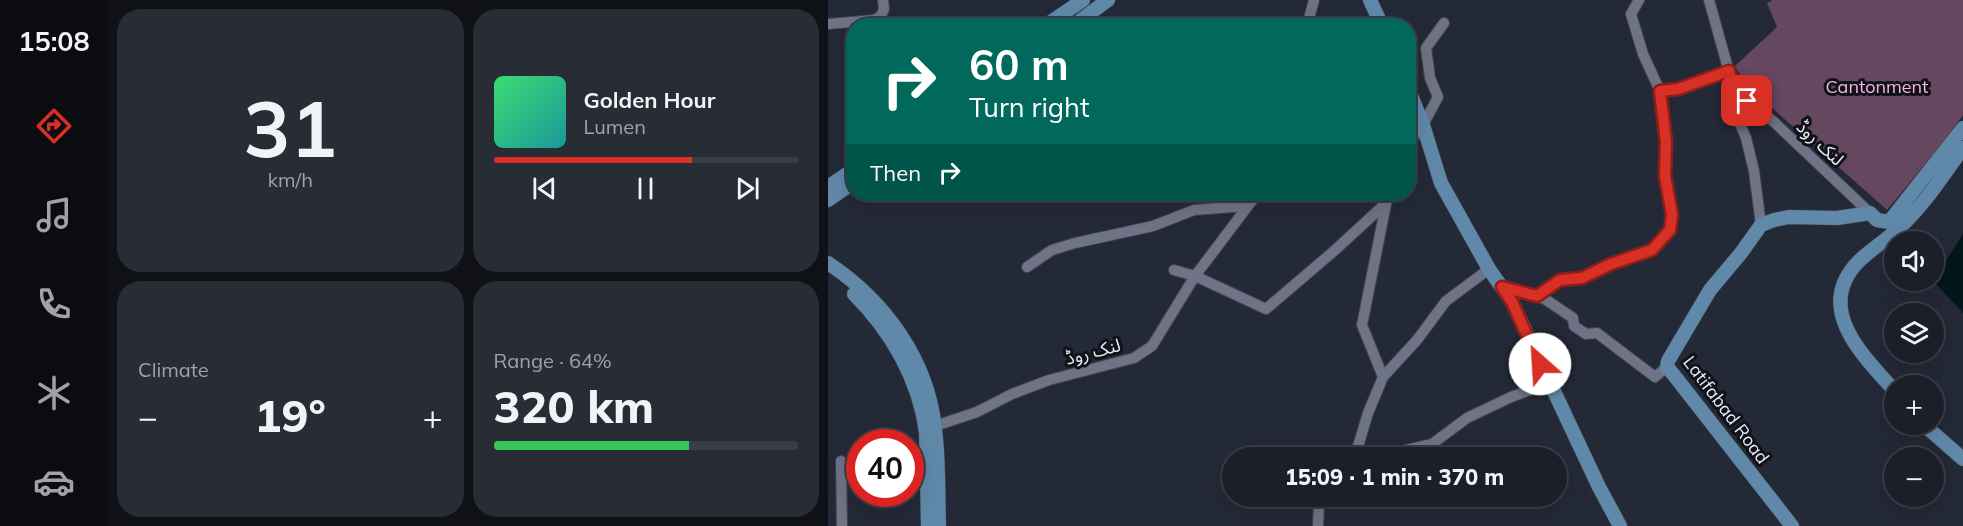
<!DOCTYPE html>
<meta charset="utf-8">
<style>
body{margin:0;font-family:Mulish,"Noto Sans Arabic",sans-serif;background:#282c35;color:#f1f3f6;height:100vh;display:flex;flex-direction:column;font-size:22px;white-space:nowrap}
*{box-sizing:border-box;margin:0}
p{font-size:20px;color:#a0a2a8}
.icon{flex:none;width:33px;height:33px;fill:none;stroke:currentColor;stroke-width:2;stroke-linecap:round;stroke-linejoin:round}
.map{position:relative;flex:1;overflow:hidden}
.panel{display:flex;flex-direction:column;gap:9px;padding:9px;background:#0f1117;width:720px}
.panel>*{flex:none}
.guide{position:absolute;left:18px;top:18px;width:570px;height:183px;border-radius:24px;box-shadow:0 6px 24px #0002,0 0 0 2px #393d46;background:#00695c;color:#fff;overflow:hidden}
.buttons{position:absolute;left:1056px;top:231px;display:grid;gap:12px}
.buttons a{display:grid;place-items:center;width:60px;height:60px;border-radius:50%;background:#1b1f29;box-shadow:0 6px 24px #0002,0 0 0 2px #393d46;font-size:30px}
.speed{position:absolute;left:18px;top:429px;display:flex;gap:12px;font-size:30px;font-weight:700;text-align:center}
.speed>*{display:grid;place-content:center;width:78px;height:78px;border-radius:50%;background:#1b1f29;box-shadow:0 6px 24px #0002,0 0 0 2px #393d46;line-height:1}
.speed .limit{border:9px solid #d22;background:#fff;color:#111}
.pin{position:absolute;display:grid;place-items:center;width:51px;height:51px;color:#fff;margin:-26px;border-radius:12px;box-shadow:0 3px 9px #0006}
.me{position:absolute;width:66px;margin:-33px;rotate:334deg;stroke-linejoin:round;filter:drop-shadow(0 0 4px #0008)}
.turn{display:flex;align-items:center;gap:21px;height:126px;padding:0 24px;font-size:27px}
.turn .icon{width:78px;height:78px;stroke-width:2.5}
.turn b{display:block;font-size:42px;line-height:51px}
.then{display:flex;align-items:center;height:57px;padding:0 24px;background:#0003;gap:12px;font-size:22px}
.big{font-size:45px;font-weight:800;line-height:1.1}
.panel .tile{flex:1;display:flex;flex-direction:column;justify-content:center;gap:9px;min-width:0;padding:0 21px;border-radius:24px;background:#282c35}
.panel .dial{align-items:center;gap:0}
.dial b{font-size:78px;line-height:1}
.song{display:flex;align-items:center;gap:18px}
.cover{width:72px;height:72px;border-radius:9px;background:linear-gradient(135deg,hsl(140 70% 55%),hsl(180 70% 35%))}
.played{height:6px;border-radius:3px;background:linear-gradient(90deg,#d93025 65%,#393d46 65%)}
.keys{display:flex;justify-content:space-around;direction:ltr}
.heat{display:flex;justify-content:space-between;align-items:center;font-size:33px;direction:ltr}
.charge{height:9px;border-radius:4px;background:linear-gradient(90deg,#34c759 64%,#393d46 0)}
.panel .tiles{flex:1;display:grid;gap:9px;grid-template-columns:repeat(2,1fr)}
.trip{position:absolute;left:394px;top:447px;width:345px;height:60px;border-radius:30px;background:#1b1f29;box-shadow:0 6px 24px #0002,0 0 0 2px #393d46;font-weight:800;line-height:60px;text-align:center}
main{display:flex;flex:1;min-height:0}
.menu{display:flex;flex-direction:column;width:108px;justify-content:space-around;align-items:center;background:#0b0c10;color:#a0a2a8}
.menu .icon{width:42px;height:42px}
.menu .selected{color:#d93025}
.menu b{font-size:27px;color:#f1f3f6}
.map>svg:first-child{display:block}
</style>
<main>
<nav class="menu">
<b>15:08</b>
<svg class="icon selected" aria-label="directions" viewBox="0 0 24 24"><path d="M12 3l9 9-9 9-9-9zM9 14v-3h6M13 9l2 2-2 2"/></svg>
<svg class="icon" aria-label="music" viewBox="0 0 24 24"><path d="M9 18V5l10-2v13"/><circle cx="6" cy="18" r="3"/><circle cx="16" cy="16" r="3"/></svg>
<svg class="icon" aria-label="phone" viewBox="0 0 24 24"><path d="M5 4h4l2 5-3 2q2 4 5 5l2-3 5 2v4C11 20 4 13 5 4z"/></svg>
<svg class="icon" aria-label="climate" viewBox="0 0 24 24"><path d="M12 3v18M4 7l16 10M4 17L20 7"/></svg>
<svg class="icon" aria-label="car" viewBox="0 0 24 24"><path d="M5 17H2v-5l4-1 3-4h7l3 4 3 1v5h-3M9 17h6M6 11h13"/><circle cx="7" cy="17" r="2"/><circle cx="17" cy="17" r="2"/></svg>
</nav>
<section class="panel">
<div class="tiles">
<div class="tile dial"><b>31</b><p>km/h</p></div>
<div class="tile">
<div class="song"><i class="cover"></i><div><b>Golden Hour</b><p>Lumen</p></div></div>
<div class="played"></div>
<div class="keys"><svg class="icon" aria-label="previous" viewBox="0 0 24 24"><path d="M18 5L8 12l10 7zM5 5v14"/></svg><svg class="icon" aria-label="pause" viewBox="0 0 24 24"><path d="M8 5v14M16 5v14"/></svg><svg class="icon" aria-label="next" viewBox="0 0 24 24"><path d="M6 5l10 7-10 7zM19 5v14"/></svg></div>
</div>
<div class="tile"><p>Climate</p>
<div class="heat"><a>−</a><b class="big">19°</b><a>+</a></div>
</div>
<div class="tile"><p>Range · 64%</p><b class="big">320 km</b><div class="charge"></div></div>
</div>
</section>
<div class="map">
<svg width="1135" height="526" viewBox="0 0 1135 526">
<rect width="100%" height="100%" fill="#242937"/>
<!-- green -->
<path fill="#654760" d="M945,0h190v115l-22,30 -54,65 -142,-126 -10,-18 42,-39 -10,-24z"/>
<!-- water -->
<path fill="#00171a" d="M1135,234v79l-30,-32z"/>
<g fill="none" stroke-linecap="round" stroke-linejoin="round">
<defs>
<path id="street" d="M881,0l25,90 40,32 96,91
M0,24l46,-4 7,-4 3,-7 -1,-9
M479,26l7,-26
M906,90l1,22 11,26 8,33 7,54
M832,91l18,-2 51,-18
M580,144l15,-19 15,-28 -8,-19 -4,-30 18,-25
M199,267l25,-17 23,-7 78,-17 41,-16 52,-4
M346,270l21,6 71,33 68,-58 50,-46
M674,287l43,12 28,19 1,8 12,8 11,-1 58,44 12,-10
M709,296l23,-16 22,-2 29,-14 40,-14 19,-20 2,-15 -8,-39 2,-34 -6,-51 -17,-37 -12,-40 8,-14
M555,377l-21,-52 26,-131
M107,426l42,-14 35,-18 37,-14 85,-22 18,-12 43,-70 62,-82
M528,453l12,-40 15,-36 34,-37 29,-39 43,-32
M526,458l2,-5 32,1 44,-10 35,-26 44,-21 38,-14
M13,461l1,65
M490,526l1,-23 11,-7"/>
<path id="secondary" d="M542,0l12,26
M217,26l38,-26
M245,26l35,-26
M580,88l15,37 18,58 48,86 23,33 87,185 21,39
M0,187l26,-18
M0,200l26,-18
M0,263c57,38 100,97 107,166 4,32 3,65 4,97
M26,294c37,37 65,85 72,138l2,94
M1066,390c-32,-35 -80,-82 -36,-128 13,-13 29,-22 42,-35 25,-23 43,-52 63,-79
M1095,424l40,35
M964,526l-119,-152 -6,-7 1,-6 42,-71 31,-37 20,-28 13,-5 15,-3 48,1 33,-5 7,7 12,2 74,-94"/>
</defs>
<!-- street casing -->
<use href="#street" stroke="#434652" stroke-width="12"/>
<!-- secondary casing -->
<use href="#secondary" stroke="#434652" stroke-width="15"/>
<!-- street -->
<use href="#street" stroke="#6e7485" stroke-width="10"/>
<!-- secondary -->
<use href="#secondary" stroke="#6089a9" stroke-width="14"/>
</g>
<g fill="none" stroke-linecap="round" stroke-linejoin="round">
<defs>
<path id="route" d="M712,364l-28,-62 -10,-15 35,9 23,-16 22,-2 29,-14 41,-14 18,-20 2,-15 -7,-39 1,-34 -6,-51 18,-2 51,-18 5,19 13,11"/>
</defs>
<!-- route casing -->
<use href="#route" stroke="#8d1f18" stroke-width="15"/>
<!-- route -->
<use href="#route" stroke="#d93025" stroke-width="10"/>
</g>
<g text-anchor="middle" stroke-width="6" stroke-linejoin="round" paint-order="stroke">
<!-- park labels -->
<g font-size="18" fill="#f9b2ed" stroke="#101218">
<text x="1049" y="93">Cantonment</text>
</g>
<!-- street labels -->
<g font-size="18" fill="#e9ecf6" stroke="#101218">
<text transform="translate(992 143) rotate(43)" y="6">لنک روڈ</text>
<text transform="translate(265 352) rotate(-15)" y="6">لنک روڈ</text>
<text transform="translate(898 410) rotate(53)" y="6">Latifabad Road</text>
</g>
</g>
</svg>
<div class="buttons">
<a><svg class="icon" aria-label="sound" viewBox="0 0 24 24"><path d="M4 9h4l5-4v14l-5-4H4zM17 9q2 3 0 6"/></svg></a>
<a><svg class="icon" aria-label="layers" viewBox="0 0 24 24"><path d="M12 4l9 5-9 5-9-5zM3 14l9 5 9-5"/></svg></a>
<a>+</a>
<a>−</a>
</div>
<div class="speed"><div class="limit">40</div></div>
<div class="pin" style="left:919px;top:101px;background:#d93025"><svg class="icon" aria-label="arrive" viewBox="0 0 24 24"><path d="M6 21V4h12l-3 4 3 4H6"/></svg></div>
<svg class="me" style="left:712px;top:364px" viewBox="-20 -20 40 40"><circle r="19" fill="#fff"/><path d="M0-13L10 11 0 6-10 11z" fill="#d93025"/></svg>
<div class="trip">15:09 · 1 min · 370 m</div>
<div class="guide">
<div class="turn"><svg class="icon" aria-label="right" viewBox="0 0 24 24"><path d="M7 20v-9h11M14 6l5 5-5 5"/></svg><div><b>60 m</b>Turn right</div></div>
<div class="then">Then<svg class="icon" aria-label="right" viewBox="0 0 24 24"><path d="M7 20v-9h11M14 6l5 5-5 5"/></svg></div>
</div>
</div>
</main>
